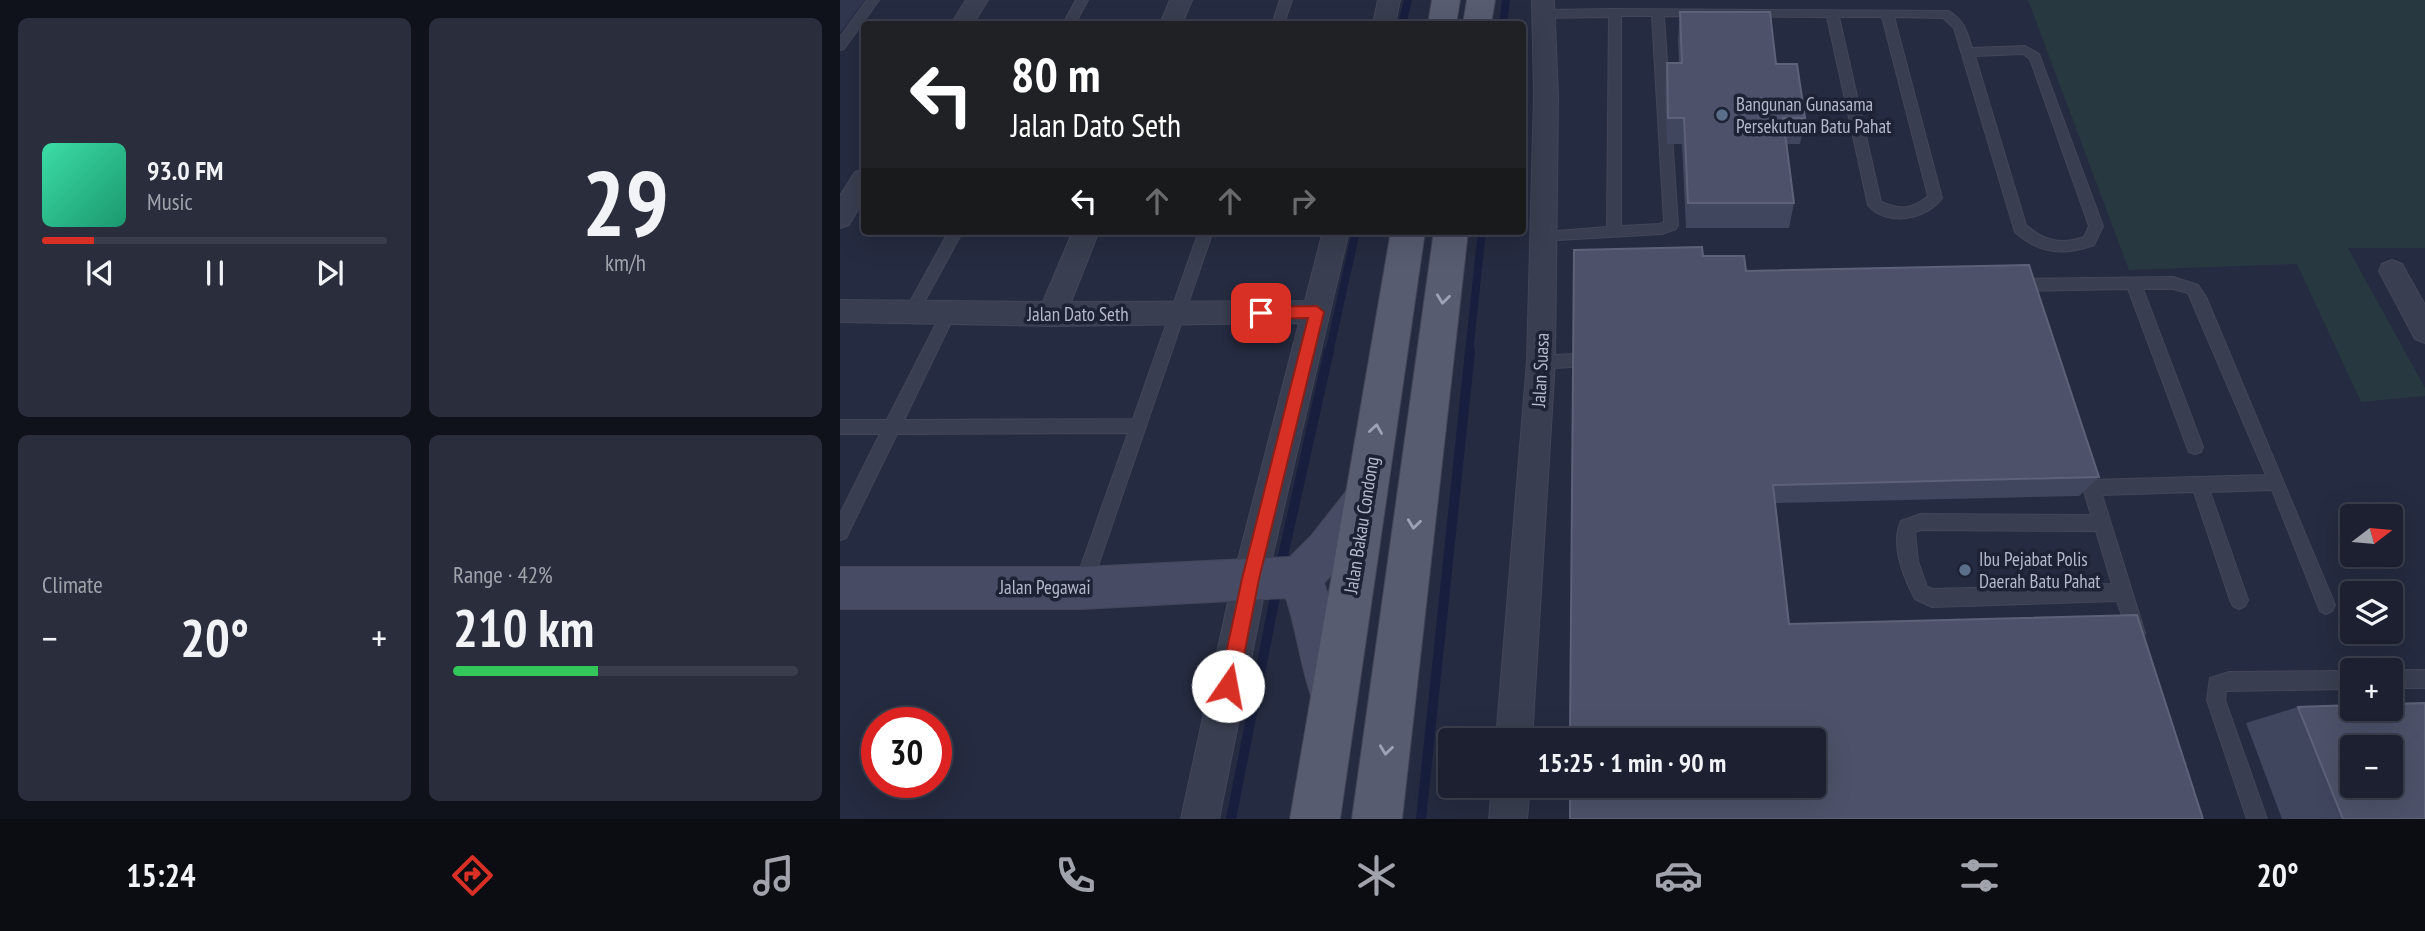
<!DOCTYPE html>
<meta charset="utf-8">
<style>
body{margin:0;font-family:"PT Sans Narrow",sans-serif;background:#292d3c;color:#f1f3f6;height:100vh;display:flex;flex-direction:column;font-size:26px;white-space:nowrap}
*{box-sizing:border-box;margin:0}
p{font-size:23px;color:#a0a3ab}
.icon{flex:none;width:38px;height:38px;fill:none;stroke:currentColor;stroke-width:2;stroke-linecap:round;stroke-linejoin:round}
.map{position:relative;flex:1;overflow:hidden}
.details{display:flex;flex-direction:column;gap:18px;padding:18px;background:#0f121a;width:840px}
.details>*{flex:none}
.top-card{position:absolute;left:21px;top:21px;width:665px;height:214px;border-radius:7px;box-shadow:0 7px 28px #0002,0 0 0 2px #3a3e4c;background:#202124;color:#fff;overflow:hidden}
.needle{width:46px;rotate:74deg}
.buttons{position:absolute;left:1500px;top:504px;display:grid;gap:14px}
.buttons a{display:grid;place-items:center;width:63px;height:63px;border-radius:7px;background:#1c2030;box-shadow:0 7px 28px #0002,0 0 0 2px #3a3e4c;font-size:35px}
.speed{position:absolute;left:21px;top:707px;display:flex;gap:14px;font-size:35px;font-weight:700;text-align:center}
.speed>*{display:grid;place-content:center;width:91px;height:91px;border-radius:50%;background:#1c2030;box-shadow:0 7px 28px #0002,0 0 0 2px #3a3e4c;line-height:1}
.speed .limit{border:10px solid #d22;background:#fff;color:#111}
.pin{position:absolute;display:grid;place-items:center;width:60px;height:60px;color:#fff;margin:-30px;border-radius:14px;box-shadow:0 4px 10px #0006}
.me{position:absolute;width:77px;margin:-38px;rotate:12deg;stroke-linejoin:round;filter:drop-shadow(0 0 5px #0008)}
.turn{display:flex;align-items:center;gap:24px;height:147px;padding:0 35px;font-size:32px}
.turn .icon{width:91px;height:91px;stroke-width:2.5}
.turn b{display:block;font-size:49px;line-height:60px}
.lanes{display:flex;align-items:center;height:66px;padding:0 35px;background:#0003;justify-content:center;gap:35px;direction:ltr}
.lanes .off{opacity:.35}
.big{font-size:52px;font-weight:700;line-height:1.1}
.details .card{flex:1;display:flex;flex-direction:column;justify-content:center;gap:10px;min-width:0;padding:0 24px;border-radius:10px;background:#292d3c}
.details .dial{align-items:center;gap:0}
.dial b{font-size:91px;line-height:1}
.song{display:flex;align-items:center;gap:21px}
.cover{width:84px;height:84px;border-radius:10px;background:linear-gradient(135deg,hsl(160 70% 55%),hsl(160 70% 35%))}
.played{height:7px;border-radius:4px;background:linear-gradient(90deg,#d93025 15%,#3a3e4c 15%)}
.keys{display:flex;justify-content:space-around;direction:ltr}
.heat{display:flex;justify-content:space-between;align-items:center;font-size:38px;direction:ltr}
.charge{height:10px;border-radius:5px;background:linear-gradient(90deg,#34c759 42%,#3a3e4c 0)}
.details .tiles{flex:1;display:grid;gap:18px;grid-template-columns:repeat(2,1fr)}
.trip{position:absolute;left:598px;top:728px;width:388px;height:70px;border-radius:7px;background:#1c2030;box-shadow:0 7px 28px #0002,0 0 0 2px #3a3e4c;font-weight:700;line-height:70px;text-align:center}
.menu{display:flex;height:112px;justify-content:space-around;align-items:center;background:#0b0d13;color:#a0a3ab}
.menu .icon{width:49px;height:49px}
.menu .current{color:#d93025}
.menu b{font-size:32px;color:#f1f3f6}
main{display:flex;flex:1;min-height:0}
.map>svg:first-child{display:block}
</style>
<main>
<section class="details">
<div class="tiles">
<div class="card">
<div class="song"><i class="cover"></i><div><b>93.0 FM</b><p>Music</p></div></div>
<div class="played"></div>
<div class="keys"><svg class="icon" aria-label="previous" viewBox="0 0 24 24"><path d="M18 5L8 12l10 7zM5 5v14"/></svg><svg class="icon" aria-label="pause" viewBox="0 0 24 24"><path d="M8 5v14M16 5v14"/></svg><svg class="icon" aria-label="next" viewBox="0 0 24 24"><path d="M6 5l10 7-10 7zM19 5v14"/></svg></div>
</div>
<div class="card dial"><b>29</b><p>km/h</p></div>
<div class="card"><p>Climate</p>
<div class="heat"><a>−</a><b class="big">20°</b><a>+</a></div>
</div>
<div class="card"><p>Range · 42%</p><b class="big">210 km</b><div class="charge"></div></div>
</div>
</section>
<div class="map">
<svg width="1585" height="819" viewBox="0 0 1585 819">
<rect width="100%" height="100%" fill="#252b40"/>
<!-- green -->
<path fill="#273841" d="M1188,0h397v248h-77l77,140v8l-64,6 -64,-138 -168,6z"/>
<g fill="none" stroke-linecap="round" stroke-linejoin="round">
<!-- stream-far1 -->
<path stroke="#181f3e" stroke-width="8" d="M562,24l6,-24
M663,24l3,-24
M489,353l27,-122
M629,353l13,-122"/>
<!-- stream -->
<path stroke="#181f3e" stroke-width="10" d="M440,569l49,-218
M391,819l46,-232
M581,819l49,-468"/>
<defs>
<path id="lane" d="M27,0h12l-35,49 -4,1v-13z
M236,0h12l-13,24h-12z
M440,0h12l-8,24h-12z
M772,9l337,2c15,9 18,21 23,37l53,-2 14,8 64,172 -9,19c-30,11 -55,9 -79,-13l-61,-204 -11,-10 -49,-1 48,181c-15,22 -56,29 -74,7l-41,-188 -163,-1 14,209 -2,4 -14,5 -122,7 -2,-4 7,-5 62,-5 2,-210 -66,1 -6,-4 6,-4zM781,16h31l12,206 -4,2 -39,2zM999,17h43l46,179c-16,14 -28,14 -47,6zM1183,54l7,5 59,167 -5,11c-23,8 -41,4 -58,-12l-51,-169z
M109,231h14l-47,86h-10l-2,-4z
M359,231h14l-124,361 -6,3 -6,-3 -3,-6 54,-153 -231,1 -51,104 -6,2v-26l40,-80h-40v-14h47l56,-110h10l2,4 -51,106 229,-1z
M1333,277l25,8 8,12 129,308 -3,6 -6,3 -6,-3 -48,-121 -62,2 38,108 -3,6 -6,3 -6,-3 -3,-6 -36,-108 -92,3 43,138 -3,6 -6,3 -6,-3 -13,-38 -185,6 -17,-8c-11,-21 -25,-54 -14,-78l20,-7 170,1 -8,-27 2,-5 6,-3 175,-5 -78,-182 -15,-4h-30l60,158 -2,5 -6,2 -6,-2 -2,-5 -59,-158 -115,2 -7,-6 7,-6zM1081,530l175,1 16,53 -179,5 -6,-2 -9,-26 -3,-29z
M735,354l5,1 3,5 -3,5c-12,3 -32,4 -44,1l-3,-5 3,-5z
M1549,670h36v18h-35z
M1512,671v18l-126,2 -1,9 42,119h-20l-40,-119 3,-22 19,-6z"/>
<path id="street" d="M126,0h22l-15,24h-22z
M330,0h22l-10,24h-22z
M538,0h22l-5,24h-22z
M692,0h22l4,95 -3,266 -23,379h-36l31,-379 7,-266z
M24,170v29l-15,26 -9,3v-32l15,-24z
M233,231h26l-28,71 234,-1 18,-70h26l-82,348 -48,240h-38l52,-240 66,-256 -247,3 -212,-4v-22l203,2z
M1552,260l10,4 23,41v38l-10,-4 -36,-68 3,-7z
M652,786h38l-3,33h-38z"/>
<path id="secondary" d="M526,478l14,6 6,13c-14,31 -39,61 -62,86l17,50 10,43 3,14 -7,16 -16,7 -16,-7c-14,-34 -17,-72 -29,-108l-204,11h-242v-42h242l208,-10 21,-21 41,-52z"/>
<path id="primary" d="M592,0h28l-4,24h-28z
M627,0h28l-4,24h-28z
M551,231h34l-85,588h-50z
M594,231h34l-66,588h-50z"/>
</defs>
<!-- lane casing -->
<use href="#lane" stroke="#434659" stroke-width="2"/>
<!-- street casing -->
<use href="#street" stroke="#434659" stroke-width="2"/>
<!-- secondary casing -->
<use href="#secondary" stroke="#434659" stroke-width="2"/>
<!-- primary casing -->
<use href="#primary" stroke="#434659" stroke-width="2"/>
<!-- lane -->
<use href="#lane" fill="#393e50" fill-rule="evenodd"/>
<!-- street -->
<use href="#street" fill="#393e50" fill-rule="evenodd"/>
<!-- secondary -->
<use href="#secondary" fill="#474b63" fill-rule="evenodd"/>
<!-- primary -->
<use href="#primary" fill="#585c70" fill-rule="evenodd"/>
</g>
<!-- wall -->
<path fill="#40465e" d="M840,12l96,52 29,54 -5,26h-13l7,59 -5,25h-103l-4,-84h-15l-2,-54 2,-27h12l-1,-23z
M863,256l43,15 353,206 -20,19 -304,7 14,121 -219,195z
M1458,707l127,112h-143l-36,-96z"/>
<!-- shaded-wall -->
<path fill="#30364d" d="M0,0h25l-25,33z"/>
<!-- building -->
<path fill="#4d526a" stroke="#5d6279" stroke-width="2" fill-rule="evenodd" d="M840,12h90l6,52h21l8,54h-22l11,85h-106l-4,-85h-16l-1,-55h15z
M862,247l1,9h41l2,15 283,-6 70,212 -326,8 16,139 348,-9 66,204h-633v-33h245v-46h-245l4,-490z
M1585,703v116h-82l-45,-112 54,-2v4h38v-5zM1512,747h38v39h-38z"/>
<!-- one-way arrows -->
<defs><path id="oneway-chevron" d="M-2-3.5L2.5 0L-2 3.5" fill="none" stroke-width="1.6" stroke-linecap="round" stroke-linejoin="round" transform="scale(1.75)"/></defs>
<g stroke="#9ea2b4">
<use href="#oneway-chevron" transform="translate(603 299) rotate(97)"/>
<use href="#oneway-chevron" transform="translate(536 429) rotate(-81)"/>
<use href="#oneway-chevron" transform="translate(574 524) rotate(97)"/>
<use href="#oneway-chevron" transform="translate(546 750) rotate(97)"/>
</g>
<!-- route -->
<path fill="#d93025" stroke="#8d1f18" stroke-width="2" d="M477,306l7,6 -65,267 -21,107 -3,6 -7,3 -7,-3 -2,-6 23,-107 66,-261 -47,1 -7,-6 7,-6z"/>
<!-- markers -->
<g fill="#5c6f8a" stroke="#1e2235" stroke-width="2.5">
<circle cx="882" cy="115" r="7"/>
<circle cx="1125" cy="570" r="7"/>
</g>
<g text-anchor="middle" stroke-width="7" stroke-linejoin="round" paint-order="stroke">
<!-- poi labels -->
<g font-size="19" fill="#b6b9ca" stroke="#1e2235" text-anchor="start">
<text x="896" y="111">Bangunan Gunasama<tspan x="896" dy="22">Persekutuan Batu Pahat</tspan></text>
<text x="1139" y="566">Ibu Pejabat Polis<tspan x="1139" dy="22">Daerah Batu Pahat</tspan></text>
</g>
<!-- street labels -->
<g font-size="19" fill="#b6b9ca" stroke="#1e2235">
<text x="238" y="321">Jalan Dato Seth</text>
<text transform="translate(700 370) rotate(-87)" y="7">Jalan Suasa</text>
<text transform="translate(521 525) rotate(-81)" y="7">Jalan Bakau Condong</text>
<text x="205" y="594">Jalan Pegawai</text>
</g>
</g>
</svg>
<div class="buttons">
<a><svg class="needle" viewBox="-14 -14 28 28"><path d="M0-13l5 13h-10z" fill="#e53935"/><path d="M0 13l5-13h-10z" fill="#a0a3ab"/></svg></a>
<a><svg class="icon" aria-label="layers" viewBox="0 0 24 24"><path d="M12 4l9 5-9 5-9-5zM3 14l9 5 9-5"/></svg></a>
<a>+</a>
<a>−</a>
</div>
<div class="speed"><div class="limit">30</div></div>
<div class="pin" style="left:421px;top:313px;background:#d93025"><svg class="icon" aria-label="arrive" viewBox="0 0 24 24"><path d="M6 21V4h12l-3 4 3 4H6"/></svg></div>
<svg class="me" style="left:388px;top:686px" viewBox="-20 -20 40 40"><circle r="19" fill="#fff"/><path d="M0-13L10 11 0 6-10 11z" fill="#d93025"/></svg>
<div class="trip">15:25 · 1 min · 90 m</div>
<div class="top-card">
<div class="turn"><svg class="icon" aria-label="left" viewBox="0 0 24 24"><path d="M17 20v-9H6M10 6l-5 5 5 5"/></svg><div><b>80 m</b>Jalan Dato Seth</div></div>
<div class="lanes"><svg class="icon" aria-label="left" viewBox="0 0 24 24"><path d="M17 20v-9H6M10 6l-5 5 5 5"/></svg><svg class="icon off" aria-label="ahead" viewBox="0 0 24 24"><path d="M12 20V5M6 11l6-6 6 6"/></svg><svg class="icon off" aria-label="ahead" viewBox="0 0 24 24"><path d="M12 20V5M6 11l6-6 6 6"/></svg><svg class="icon off" aria-label="right" viewBox="0 0 24 24"><path d="M7 20v-9h11M14 6l5 5-5 5"/></svg></div>
</div>
</div>
</main>
<nav class="menu">
<b>15:24</b>
<svg class="icon current" aria-label="directions" viewBox="0 0 24 24"><path d="M12 3l9 9-9 9-9-9zM9 14v-3h6M13 9l2 2-2 2"/></svg>
<svg class="icon" aria-label="music" viewBox="0 0 24 24"><path d="M9 18V5l10-2v13"/><circle cx="6" cy="18" r="3"/><circle cx="16" cy="16" r="3"/></svg>
<svg class="icon" aria-label="phone" viewBox="0 0 24 24"><path d="M5 4h4l2 5-3 2q2 4 5 5l2-3 5 2v4C11 20 4 13 5 4z"/></svg>
<svg class="icon" aria-label="climate" viewBox="0 0 24 24"><path d="M12 3v18M4 7l16 10M4 17L20 7"/></svg>
<svg class="icon" aria-label="car" viewBox="0 0 24 24"><path d="M5 17H2v-5l4-1 3-4h7l3 4 3 1v5h-3M9 17h6M6 11h13"/><circle cx="7" cy="17" r="2"/><circle cx="17" cy="17" r="2"/></svg>
<svg class="icon" aria-label="filters" viewBox="0 0 24 24"><path d="M4 7h16M4 17h16"/><circle cx="9" cy="7" r="2"/><circle cx="15" cy="17" r="2"/></svg>
<b>20°</b>
</nav>
